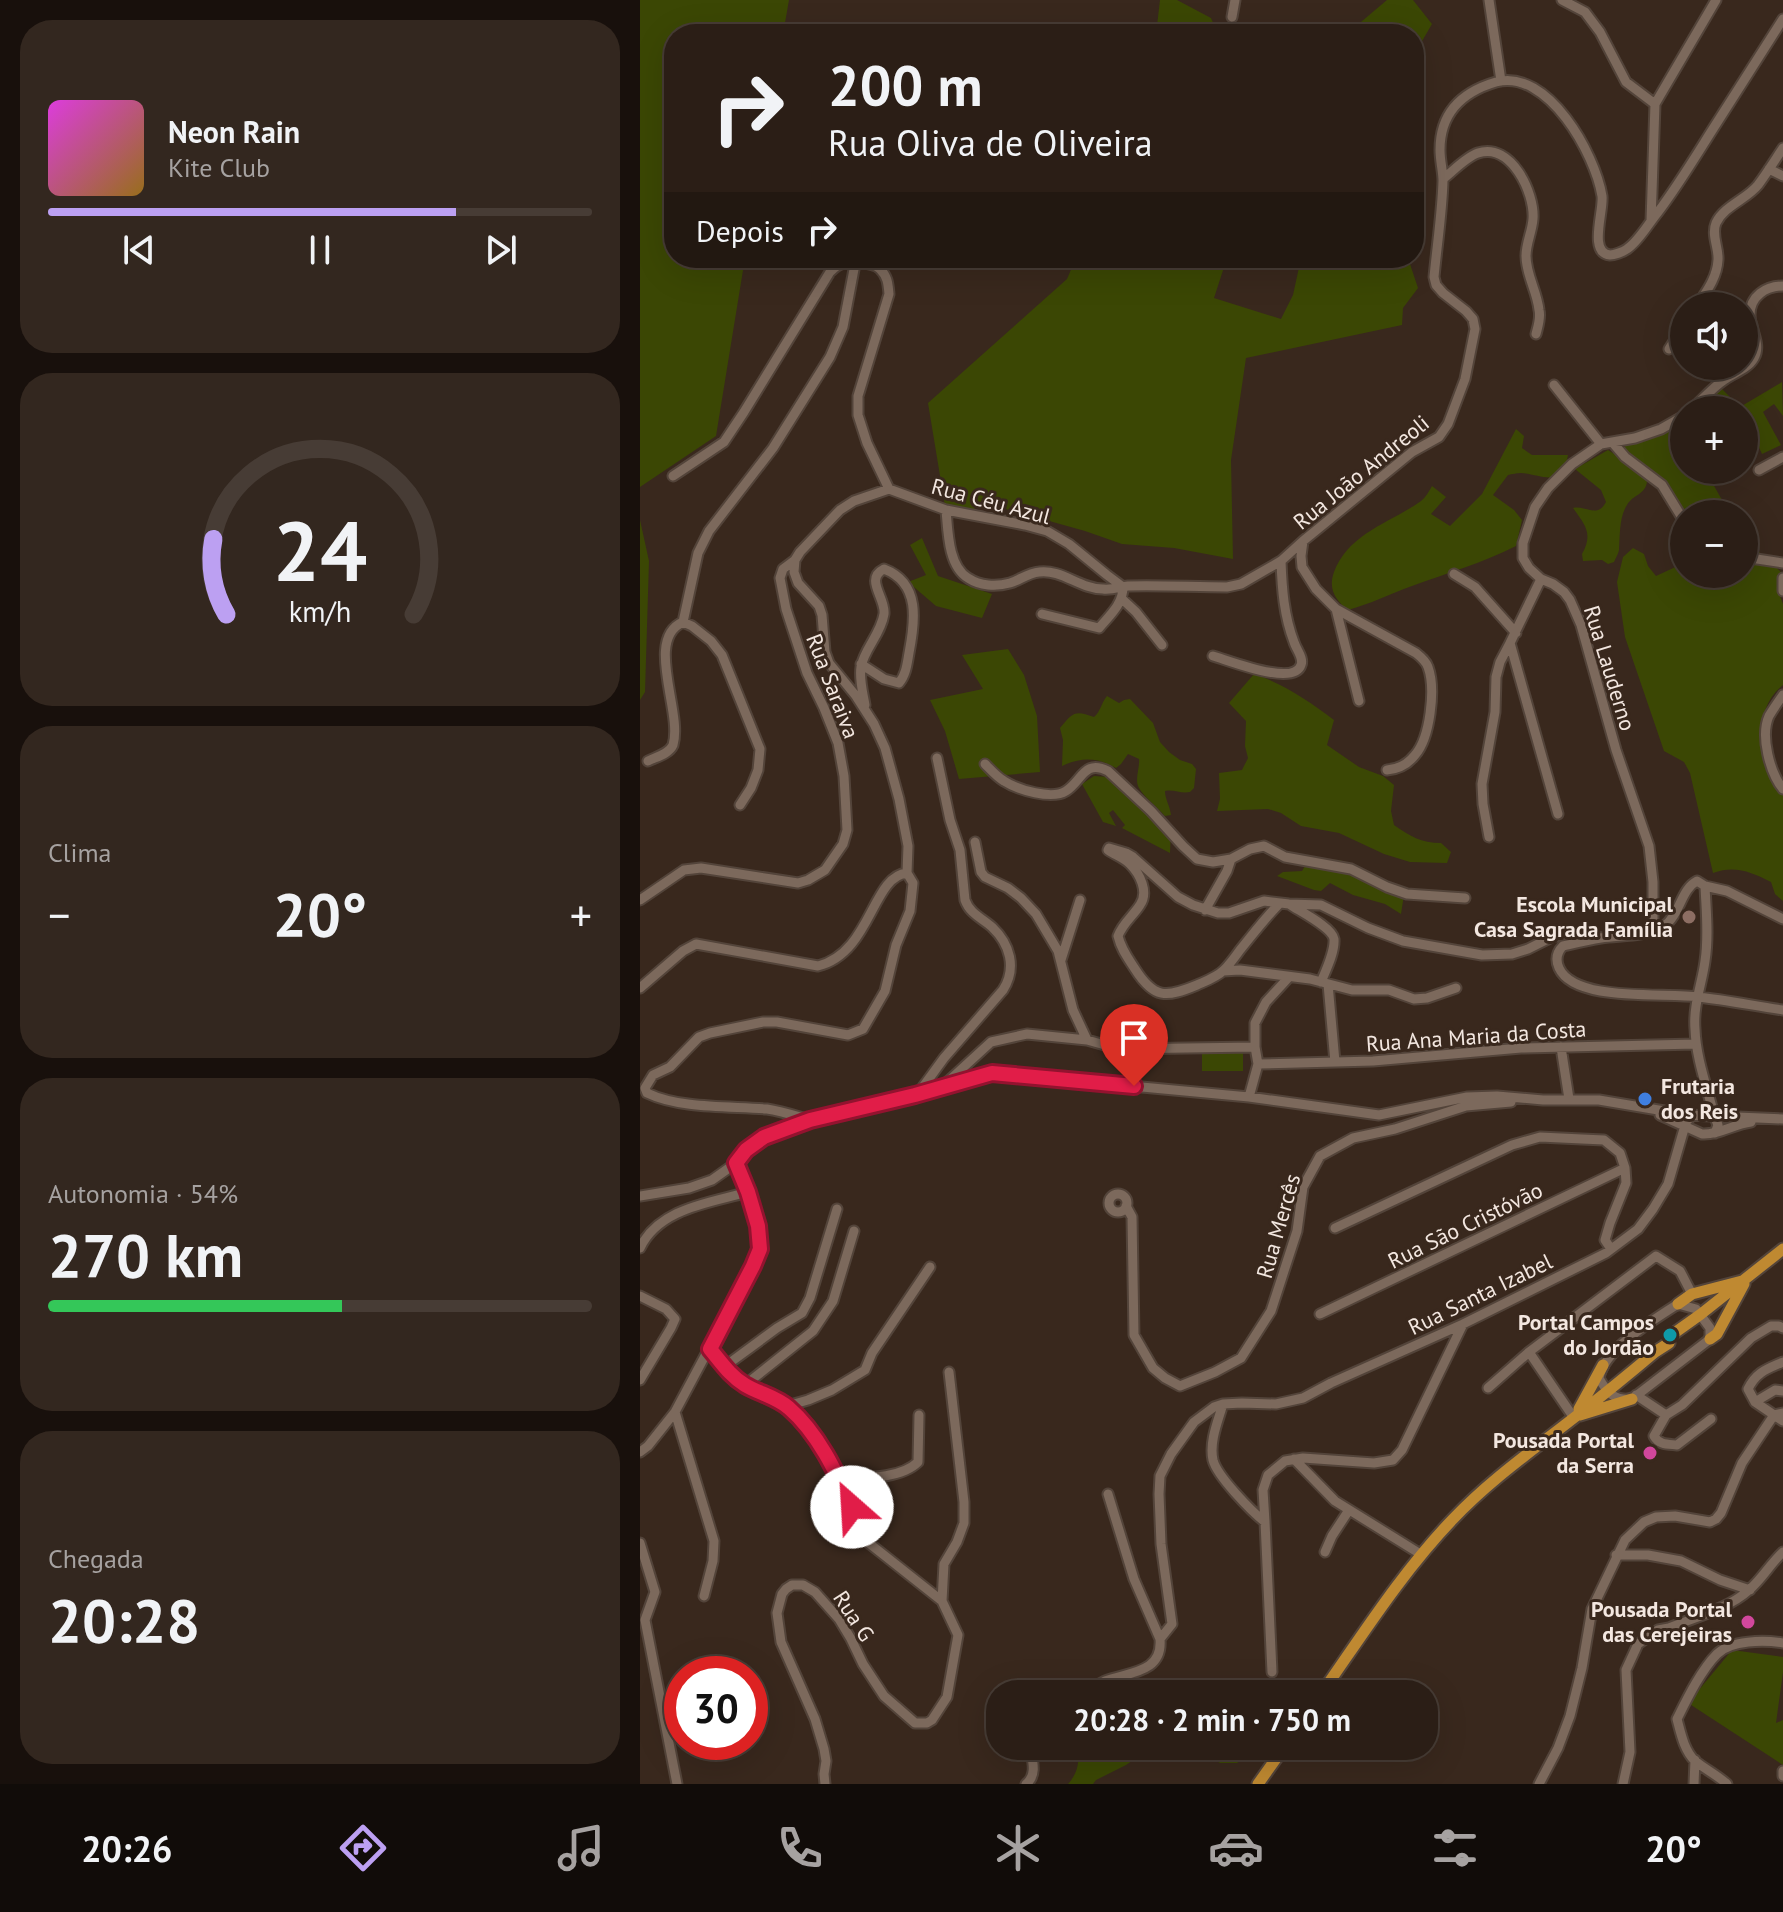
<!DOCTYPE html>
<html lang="pt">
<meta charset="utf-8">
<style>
body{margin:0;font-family:"PT Sans",sans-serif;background:#33271f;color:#f1f3f6;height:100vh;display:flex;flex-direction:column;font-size:30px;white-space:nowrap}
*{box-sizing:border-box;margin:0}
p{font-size:26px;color:#a6a2a1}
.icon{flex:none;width:44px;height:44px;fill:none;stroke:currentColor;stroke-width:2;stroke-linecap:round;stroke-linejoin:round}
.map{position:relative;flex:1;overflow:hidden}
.drawer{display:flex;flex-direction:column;gap:20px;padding:20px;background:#18100c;width:640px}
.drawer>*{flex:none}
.hud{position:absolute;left:24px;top:24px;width:760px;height:244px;border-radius:32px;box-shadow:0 8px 32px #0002,0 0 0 2px #473c35;background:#2b1e16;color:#f1f3f6;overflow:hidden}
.controls{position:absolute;left:1030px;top:292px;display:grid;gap:16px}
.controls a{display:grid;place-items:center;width:88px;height:88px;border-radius:50%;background:#2b1e16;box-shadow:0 8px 32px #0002,0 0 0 2px #473c35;font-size:40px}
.speed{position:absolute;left:24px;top:1656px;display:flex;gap:16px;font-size:40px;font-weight:700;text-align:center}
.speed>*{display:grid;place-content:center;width:104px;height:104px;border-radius:50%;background:#2b1e16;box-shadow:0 8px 32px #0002,0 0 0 2px #473c35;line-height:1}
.speed .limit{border:12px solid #d22;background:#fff;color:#111}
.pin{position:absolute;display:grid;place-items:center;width:68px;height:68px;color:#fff;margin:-82px -34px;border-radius:50% 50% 50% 0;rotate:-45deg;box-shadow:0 0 8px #0007}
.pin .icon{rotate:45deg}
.me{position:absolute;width:88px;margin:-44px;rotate:334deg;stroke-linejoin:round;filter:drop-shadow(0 0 6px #0008)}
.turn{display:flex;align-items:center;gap:28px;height:168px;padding:0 32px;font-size:36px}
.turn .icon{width:104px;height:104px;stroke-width:2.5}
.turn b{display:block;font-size:56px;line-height:68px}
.then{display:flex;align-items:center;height:76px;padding:0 32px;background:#0003;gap:16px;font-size:30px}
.big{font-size:60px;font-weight:800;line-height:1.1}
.drawer .card{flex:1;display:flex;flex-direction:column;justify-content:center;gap:12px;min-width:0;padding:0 28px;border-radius:32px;background:#33271f}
.drawer .dial{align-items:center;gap:0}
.dial svg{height:208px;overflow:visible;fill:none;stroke:#473c35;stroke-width:7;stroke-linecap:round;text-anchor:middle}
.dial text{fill:#f1f3f6;stroke:none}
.song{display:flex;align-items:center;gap:24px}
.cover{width:96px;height:96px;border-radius:12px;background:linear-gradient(135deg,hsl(300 70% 55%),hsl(40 70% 35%))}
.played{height:8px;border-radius:4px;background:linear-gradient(90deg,#bca0f2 75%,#473c35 75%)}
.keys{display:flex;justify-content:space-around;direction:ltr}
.heat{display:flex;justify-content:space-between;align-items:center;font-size:44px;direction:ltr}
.charge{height:12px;border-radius:6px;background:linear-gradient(90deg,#34c759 54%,#473c35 0)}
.trip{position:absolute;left:346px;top:1680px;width:452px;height:80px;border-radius:32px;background:#2b1e16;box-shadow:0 8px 32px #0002,0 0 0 2px #473c35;font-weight:800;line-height:80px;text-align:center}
.tabs{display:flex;height:128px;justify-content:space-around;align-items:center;background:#110c09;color:#a6a2a1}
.tabs .icon{width:56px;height:56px}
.tabs .active{color:#bca0f2}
.tabs b{font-size:36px;color:#f1f3f6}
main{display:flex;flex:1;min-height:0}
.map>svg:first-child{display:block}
</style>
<main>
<section class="drawer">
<div class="card">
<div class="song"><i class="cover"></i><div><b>Neon Rain</b><p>Kite Club</p></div></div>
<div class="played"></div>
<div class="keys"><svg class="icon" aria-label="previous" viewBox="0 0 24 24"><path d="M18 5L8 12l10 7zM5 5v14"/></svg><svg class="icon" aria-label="pause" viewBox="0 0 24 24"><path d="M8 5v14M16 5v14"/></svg><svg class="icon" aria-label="next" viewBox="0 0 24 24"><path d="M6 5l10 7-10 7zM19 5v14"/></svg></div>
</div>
<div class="card dial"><svg viewBox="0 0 100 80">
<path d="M14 69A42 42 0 1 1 86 69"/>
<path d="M14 69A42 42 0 0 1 9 40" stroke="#bca0f2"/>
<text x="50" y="56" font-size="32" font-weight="700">24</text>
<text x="50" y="72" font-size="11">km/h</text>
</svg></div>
<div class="card"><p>Clima</p>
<div class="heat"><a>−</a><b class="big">20°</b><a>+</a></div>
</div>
<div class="card"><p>Autonomia · 54%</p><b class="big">270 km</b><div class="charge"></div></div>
<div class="card"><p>Chegada</p><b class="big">20:28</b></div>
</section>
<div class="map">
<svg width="1143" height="1784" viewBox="0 0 1143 1784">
<rect width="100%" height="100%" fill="#39281d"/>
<!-- green -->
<path fill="#3b4704" d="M0,0h149l-6,34h-109v224h71l-29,178 -76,51z
M520,0h17l34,18 7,16h-62z
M747,0h26l19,24 -18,31v-21h-61l2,-7z
M436,258h151l-13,40 67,21 12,-24 8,-37h107l10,30 -15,20 -1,17 -156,33 -15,102 2,99 -59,-11 -52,-4 -37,-13 -90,-25 -13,-2 -11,7 -26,-5 -17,-103 139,-124z
M1142,382l1,34 -9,-12 -11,8 18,33 -19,9 -9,-20 -9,5v-29h-27l-8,-10 10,-14 21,21z
M1044,418v52h21l25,44h-45l-18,-30 -33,-26 -11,-10 9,-8z
M876,429l8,7 -2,12 10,7h36c-7,34 -24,20 -47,18 -2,0 -10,1 -13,2l-15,20 21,15 8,10 -6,26c-33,17 -69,27 -104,40 -22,8 -42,18 -64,24 -13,-10 -20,-22 -14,-38 15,-39 56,-49 87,-71 5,-4 8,-10 11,-15l14,11 -15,17 19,12 32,-32z
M968,450l22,14 17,17c-1,14 -14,13 -20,24 -8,12 -7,31 -8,45 0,2 -4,10 -5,12l-6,2 -6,-4 -19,1 -1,-7c11,-20 4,-28 -9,-46 13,-3 24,11 33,-6l-5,-12 -26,-21z
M0,520l9,41 -4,131 -5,8z
M282,538l16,38 54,18 -10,24 -46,-12 -28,-24 18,-7 -16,-30z
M1104,538l37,34 -1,24 3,8v81c-26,21 -24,54 -16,82 4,10 8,21 16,28v106l-8,-7 -4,-12c-20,-10 -36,-17 -58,-9l-23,-100 -6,-11 -20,-11 -39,-114 -8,-55 6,-25 10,-9 11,6 4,12 8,10 28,-13v11h60z
M368,649l16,26 13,41 3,56 -81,7 -14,-48 -15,-31 53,-11 -21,-34z
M614,674c30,10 55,27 80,46l-7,25 32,22 24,9 11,9 -3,26 3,14c16,11 27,18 47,18l10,9 -4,11 -37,-1 -26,-8 -45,-21 -38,-7 -20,-13 -13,-4 -51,2 3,-12 -1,-26 23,-3 6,-12 -3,-12 1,-25 -17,-18z
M467,696l12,7 5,-3 6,-1 23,24 7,19 9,10 11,8 12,4 4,5 -2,19 -4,4c-9,2 -16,-3 -25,-1 0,8 5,15 6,24l-6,1c-7,-8 -24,-22 -27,-30 -3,-8 2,-19 1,-27l-11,-5 -7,10 -5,4c-19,-11 -35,-11 -54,-2l1,-26 -3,-12c13,-16 15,-18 34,-11 7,-6 7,-14 13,-21z
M454,776l14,1 63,51 -1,25 -48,-25 3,-3 -12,-15 -4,3 7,13 -13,-4 -21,-38z
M661,857c14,5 30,0 45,5 20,8 37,23 59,26l-4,26 -16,-10 -32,-9 -23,-12 -9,8 -7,-1 -37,-14 6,-4 19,-1 3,-5z
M603,1052v19h-41v-18z
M1092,1650l51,7v15l-7,51 7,-3v45l-95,-62z
M438,1746h165l10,8 -16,9h-17l-21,-12h-52l-21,14 -30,15 -3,4h-25c11,-12 11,-23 10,-38z"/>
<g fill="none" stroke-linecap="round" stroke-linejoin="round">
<defs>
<path id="minor" d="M849,0l12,81
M922,0l23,12 15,20 26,50 29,22
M592,17l3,-17
M1129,169l14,7
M803,179c10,-8 23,-22 35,-26 33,-11 57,40 55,66 -1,13 -7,24 -7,37 0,19 11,35 13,54 2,8 -1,16 -3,24
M1011,221l4,-117 61,-104
M1057,306c9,-14 20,-28 21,-46 1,-12 -7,-25 -2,-37 8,-17 31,-24 42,-38 9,-12 17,-25 25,-37
M1029,349l15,-23
M914,385l47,59
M1051,410c11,-10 21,-22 33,-30 9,-7 24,-11 30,-22 8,-14 -4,-28 -4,-43 0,-19 16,-29 33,-29
M973,443l12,14 37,28 22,36
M1119,470l24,-13
M33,476l51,-34 20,-30 86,-140c5,-4 5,-6 11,-8 10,-2 32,-2 39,5 8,8 8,15 9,25l-31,102v19l9,28 22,46
M306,510c2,21 2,56 22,68 12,8 28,9 42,5 10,-3 18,-10 29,-11 23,-3 41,17 64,17 9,1 17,-2 25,-3 33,-1 66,1 99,1l14,-3 40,-23 22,-20 109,-89 27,-15 9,-13 17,-45 10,-50 -2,-10 -7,-8 -23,-18 -7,-8 -2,-8c3,-32 8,-64 9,-96 0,-10 -3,-20 -3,-31 0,-37 22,-58 56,-68 52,-14 99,72 106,114 2,15 -14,57 8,59 4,0 13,-3 17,-6 12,-8 21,-25 31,-37 19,-25 36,-53 53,-80 24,-38 48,-75 72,-113
M663,541l-2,15 1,11 14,22 20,20 23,92
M1104,557l39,6
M814,574l21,13 41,46
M1143,578v13
M901,579l-31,64 48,171
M482,599l14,13 26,33
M696,609l80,44c5,4 10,8 12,14 8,22 2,71 -13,88 -7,9 -16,14 -28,15
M402,614l57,14c11,-13 24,-24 24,-41
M43,622l15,-69 11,-22 64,-83 57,-91 13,-30 12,-63
M43,622l9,4 19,15 11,14 38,94 -2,21 -7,18 -11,17
M573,656c15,4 81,31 88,9 3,-7 -5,-16 -7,-23 -10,-26 -12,-53 -13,-81
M221,664l23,15 15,4c7,-8 8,-19 10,-30 6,-31 12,-70 -25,-84 -20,10 2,29 0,45 -3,20 -20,35 -23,53 -2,13 2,26 4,38
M1143,695c-5,7 -10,14 -14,21 -9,20 1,57 14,73
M8,761c8,-4 21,-7 25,-16 10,-33 -29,-106 10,-123
M345,764c6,6 12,13 19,17 14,9 48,19 62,10 16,-10 18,-32 42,-20l43,40 32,35 14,13 16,3 18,-3 19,-10 14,-3 21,11 66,12 36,18 20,7 58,4
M849,837l-6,-33 -1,-20 13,-72 1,-35 4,-15 10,-19
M335,842l6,30 4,5 23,11 13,10 15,16 22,37 15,59 14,30
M468,850l1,-2 17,5 7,4 45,40 15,8 25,8h11l35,-12 25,3 32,1 47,23 35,13 79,14 30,-1 16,-5 24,-12 16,-4 14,-1 16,5
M468,850c7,5 16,8 22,14 10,10 19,28 10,41 -7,11 -17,18 -22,31 3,13 10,22 17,33 19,30 31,29 62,16 9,-4 20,-8 27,-15 6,-6 11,-13 16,-20 13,-16 25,-32 40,-47
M1065,886l22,5 56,28
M0,900l44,-30 17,-2 97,15 10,-3 17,-10 18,-26 4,-14 -3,-54 -6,-33 -14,-35 -17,-35 -21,-64 -6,-31 3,-9 12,-9
M649,904c10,7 43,23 45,35 1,13 -8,31 -13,43
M565,910l22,-39 4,-12
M1013,930v-48l-4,-36 -33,-96 -35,-125 -11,-25 -6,-8 -11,-8 -12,-5 -12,-11 -6,-10v-15l12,-36 13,-19 24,-24 29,-20 34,-6 26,-9 23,-13
M421,960l19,-60
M583,971l17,-1 70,9 42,11h37l25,9 13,-1 29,-10
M688,984l7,78
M0,988l43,-37 13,-7 122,22c53,-13 54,-90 89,-93
M921,1047l8,52
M618,1064l115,-3 148,-13 175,-4
M303,1086l48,-44 36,-8 60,6 32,9 136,-2
M277,1095l27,-37 59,-68c14,-22 7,-46 -11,-63 -10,-9 -22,-13 -27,-27l-5,-50 -10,-30 -13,-62
M609,1097l9,-33 -3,-17v-24l11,-21 23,-25
M1020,1115l42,19c17,1 32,-10 49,-12
M170,1120c-14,-4 -29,-9 -43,-11 -37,-3 -87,0 -120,-16l-2,-5 8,-13 17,-8 29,-30 11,-4 53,-11h14l71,13 15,-6 22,-38 11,-46 14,-34 3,-28 -6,-10 1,-27 -9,-47 -14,-51 -11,-24 -18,-28 -27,-33 -4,-11 -3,-37 -3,-9 -21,-23 -4,-11 1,-12 5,-8 40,-42 14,-9 35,-12 57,21 79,15 22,6 22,13 38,31 16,12
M1075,1133l3,-8 -4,-10c-7,-28 -18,-57 -19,-86 -2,-24 7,-45 10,-68 4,-25 1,-51 0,-75l-8,-5c-16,8 -17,34 -33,45 -18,11 -43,9 -63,12 -13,2 -25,5 -38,8 -6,6 -8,13 -4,22 16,35 107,24 139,29 28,3 57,9 85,13
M469 1203a9 9 0 1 1 18 0a9 9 0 1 1-18 0Z
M0,1196l49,-8 23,-8 24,-17 10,-13 18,-13 46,-17 105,-25 77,-22 257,24 130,18 88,-18 30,-1 46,4h56l89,15 95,4
M486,1206l6,11 2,118 19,33 12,10 15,8 35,-14 26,-14 30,-47 26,-80 6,-44 17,-31 33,-18 42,-9 71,-23 45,-4
M695,1228l177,-83 28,-8 42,2 22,1 16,13 5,15 1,15 -16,40 -5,17 6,9
M0,1248c19,-40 70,-45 108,-56
M0,1296l26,13 9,10 -4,9 -31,52
M1038,1304l18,5 14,19v11l-78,60c-17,2 -25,-6 -33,-21 5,-29 56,-59 79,-74z
M680,1314l305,-146
M70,1349l23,27 12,9 42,21 23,24 29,49 23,51 8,14 72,57 16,34 -11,62 -15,23 -5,3h-12l-31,-27 -21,-32 -12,-25 -12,-20 -24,-27 -12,-7h-11l-6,4 -4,5 -5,19 4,29 34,77 9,30 2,12 -2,13 1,10
M889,1352l45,66
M1143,1362c-16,7 -27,10 -35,27l7,13 28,19
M84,1367l53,-39 25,-15 8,-15 27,-89
M105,1385l68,-54 20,-30 21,-70
M848,1388l41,-36 127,-96 24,15 12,23
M996,1395l30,20 16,-10 69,-67 20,-12h8l4,2
M1115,1402l20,-12 8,1
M583,1404c-5,17 -14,38 -10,56 4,16 38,51 52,62l7,150
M147,1406l21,-6 24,-10 33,-20 7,-17 58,-86
M35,1412l39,129 -1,20 -9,35
M1026,1415l-12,21c5,9 14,8 23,9l34,-26
M0,1452l8,-6 27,-34 78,-146c3,-5 6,-12 7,-18 2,-29 -14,-59 -24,-85
M654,1459l41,42 87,54
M199,1479c24,-1 62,0 79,-17l1,-47
M625,1522l-2,-32 5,-15 17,-14 18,-3 71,5 19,-3 9,-10 61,-126
M0,1543l15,49 -10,28 32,164
M685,1552l7,-16 17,-26
M976,1555h32l33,6 39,19 30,10
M302,1601l2,-37 13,-22 7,-19v-21l-15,-130
M520,1639l12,-15 -11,-80 -2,-50 1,-18 11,-22 23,-32 20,-15 9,-3 19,-1 34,1 27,-6 28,-15 132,-59 143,-71 32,-24 15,-20 15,-25 18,-62 6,-7
M442,1694c8,-4 15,-9 23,-13 24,-9 58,-8 55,-42l-26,-60 -26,-85
M1143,1771v5
M386,1784c12,-9 6,-25 4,-38
M899,1784l19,-36 12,-32 12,-48 10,-59 33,-69 19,-18 12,-5 19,-1 35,6 6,-3 5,-6 21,-50 32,-48 9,-2
M983,1784l7,-32 -4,-82 12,-26 20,-14 11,-2c26,-11 59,-19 80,-38 13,-11 21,-26 34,-38
M1054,1784l1,-24
M1087,1784c-10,-9 -22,-15 -32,-23 -11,-11 -14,-27 -18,-42 10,-20 24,-49 40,-65 14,-14 47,-14 66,-11"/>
<path id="major" d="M1038,1304l14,-10 50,-13
M1033,1334l28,-20 82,-65
M1070,1339l7,-5 27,-50
M939,1409l24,-44
M940,1415l52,-16
M681,1694c42,-60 82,-123 132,-175 37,-39 80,-69 122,-102 27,-21 54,-43 80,-65l14,-9
M618,1784l27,-38"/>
</defs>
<!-- minor casing -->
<use href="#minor" stroke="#53443a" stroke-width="13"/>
<!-- major casing -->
<use href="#major" stroke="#53443a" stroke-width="15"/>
<!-- minor -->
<use href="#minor" stroke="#7c695c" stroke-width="9"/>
<!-- major -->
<use href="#major" stroke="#bf8931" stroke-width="11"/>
</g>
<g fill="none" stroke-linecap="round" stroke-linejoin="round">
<defs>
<path id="route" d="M212,1507c-16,-35 -34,-74 -63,-99 -12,-11 -31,-15 -44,-23 -15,-9 -24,-23 -35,-36l43,-83 7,-17 -2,-23 -10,-34 -12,-29 10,-13 18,-13 46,-17 105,-25 77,-22 142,13"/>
</defs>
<!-- route casing -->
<use href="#route" stroke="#92132f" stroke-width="20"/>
<!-- route -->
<use href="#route" stroke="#e11d48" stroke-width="14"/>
</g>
<!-- markers -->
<circle fill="#8d6e63" stroke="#39281d" stroke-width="3" cx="1049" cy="917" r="8"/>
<circle fill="#3f7fe0" stroke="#39281d" stroke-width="3" cx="1005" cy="1099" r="8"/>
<circle fill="#0f9aa8" stroke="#39281d" stroke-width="3" cx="1030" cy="1335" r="8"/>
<g fill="#d1479c" stroke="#39281d" stroke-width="3">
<circle cx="1010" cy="1453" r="8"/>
<circle cx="1108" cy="1622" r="8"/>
</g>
<g text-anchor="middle" stroke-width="6" stroke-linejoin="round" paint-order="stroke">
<!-- street labels -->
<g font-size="22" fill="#f3e7e0" stroke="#39281d">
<text transform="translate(721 472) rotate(-39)" y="8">Rua João Andreoli</text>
<text transform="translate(351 501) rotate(15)" y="8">Rua Céu Azul</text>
<text transform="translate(970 668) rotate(73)" y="8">Rua Lauderno</text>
<text transform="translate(193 686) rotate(69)" y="8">Rua Saraiva</text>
<text transform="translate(836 1036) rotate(-4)" y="8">Rua Ana Maria da Costa</text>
<text transform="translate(825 1225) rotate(-26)" y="8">Rua São Cristóvão</text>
<text transform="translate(638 1226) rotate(-74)" y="8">Rua Mercês</text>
<text transform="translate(840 1294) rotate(-26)" y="8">Rua Santa Izabel</text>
<text transform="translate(214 1616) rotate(57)" y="8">Rua G</text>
</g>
<!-- poi labels -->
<g font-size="22" font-weight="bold" fill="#f3e7e0" stroke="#39281d" text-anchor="end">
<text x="1033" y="912">Escola Municipal<tspan x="1033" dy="25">Casa Sagrada Família</tspan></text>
<text x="1021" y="1094" text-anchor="start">Frutaria<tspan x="1021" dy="25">dos Reis</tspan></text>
<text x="1014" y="1330">Portal Campos<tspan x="1014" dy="25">do Jordão</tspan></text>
<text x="994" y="1448">Pousada Portal<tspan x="994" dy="25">da Serra</tspan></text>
<text x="1092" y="1617">Pousada Portal<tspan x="1092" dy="25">das Cerejeiras</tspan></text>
</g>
</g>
</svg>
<div class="controls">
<a><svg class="icon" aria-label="sound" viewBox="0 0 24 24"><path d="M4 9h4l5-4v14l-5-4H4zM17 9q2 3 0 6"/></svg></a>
<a>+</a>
<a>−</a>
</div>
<div class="speed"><div class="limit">30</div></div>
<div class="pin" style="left:494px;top:1086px;background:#d93025"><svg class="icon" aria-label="arrive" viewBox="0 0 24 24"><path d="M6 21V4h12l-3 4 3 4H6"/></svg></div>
<svg class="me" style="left:212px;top:1507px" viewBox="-20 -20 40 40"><circle r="19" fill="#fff"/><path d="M0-13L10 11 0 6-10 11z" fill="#e11d48"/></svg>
<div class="trip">20:28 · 2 min · 750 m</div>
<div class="hud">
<div class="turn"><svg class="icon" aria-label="right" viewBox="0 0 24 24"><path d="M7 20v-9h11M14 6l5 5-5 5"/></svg><div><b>200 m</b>Rua Oliva de Oliveira</div></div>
<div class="then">Depois<svg class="icon" aria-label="right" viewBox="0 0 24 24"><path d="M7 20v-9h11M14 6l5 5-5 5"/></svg></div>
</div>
</div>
</main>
<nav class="tabs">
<b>20:26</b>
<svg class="icon active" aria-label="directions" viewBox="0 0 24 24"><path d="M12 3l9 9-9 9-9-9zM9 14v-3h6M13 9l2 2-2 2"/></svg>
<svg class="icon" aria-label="music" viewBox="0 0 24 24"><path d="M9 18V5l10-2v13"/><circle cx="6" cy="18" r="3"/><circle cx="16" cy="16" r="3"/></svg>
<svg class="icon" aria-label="phone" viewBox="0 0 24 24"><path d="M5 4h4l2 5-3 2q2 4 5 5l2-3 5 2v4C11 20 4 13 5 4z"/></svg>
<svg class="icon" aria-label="climate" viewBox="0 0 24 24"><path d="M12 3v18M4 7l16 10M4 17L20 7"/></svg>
<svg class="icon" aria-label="car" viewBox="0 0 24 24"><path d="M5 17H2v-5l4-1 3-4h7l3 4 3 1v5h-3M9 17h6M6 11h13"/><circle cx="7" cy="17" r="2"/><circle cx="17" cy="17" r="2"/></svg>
<svg class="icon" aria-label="filters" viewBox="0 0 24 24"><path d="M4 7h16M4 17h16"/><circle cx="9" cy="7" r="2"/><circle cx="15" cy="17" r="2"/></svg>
<b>20°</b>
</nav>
